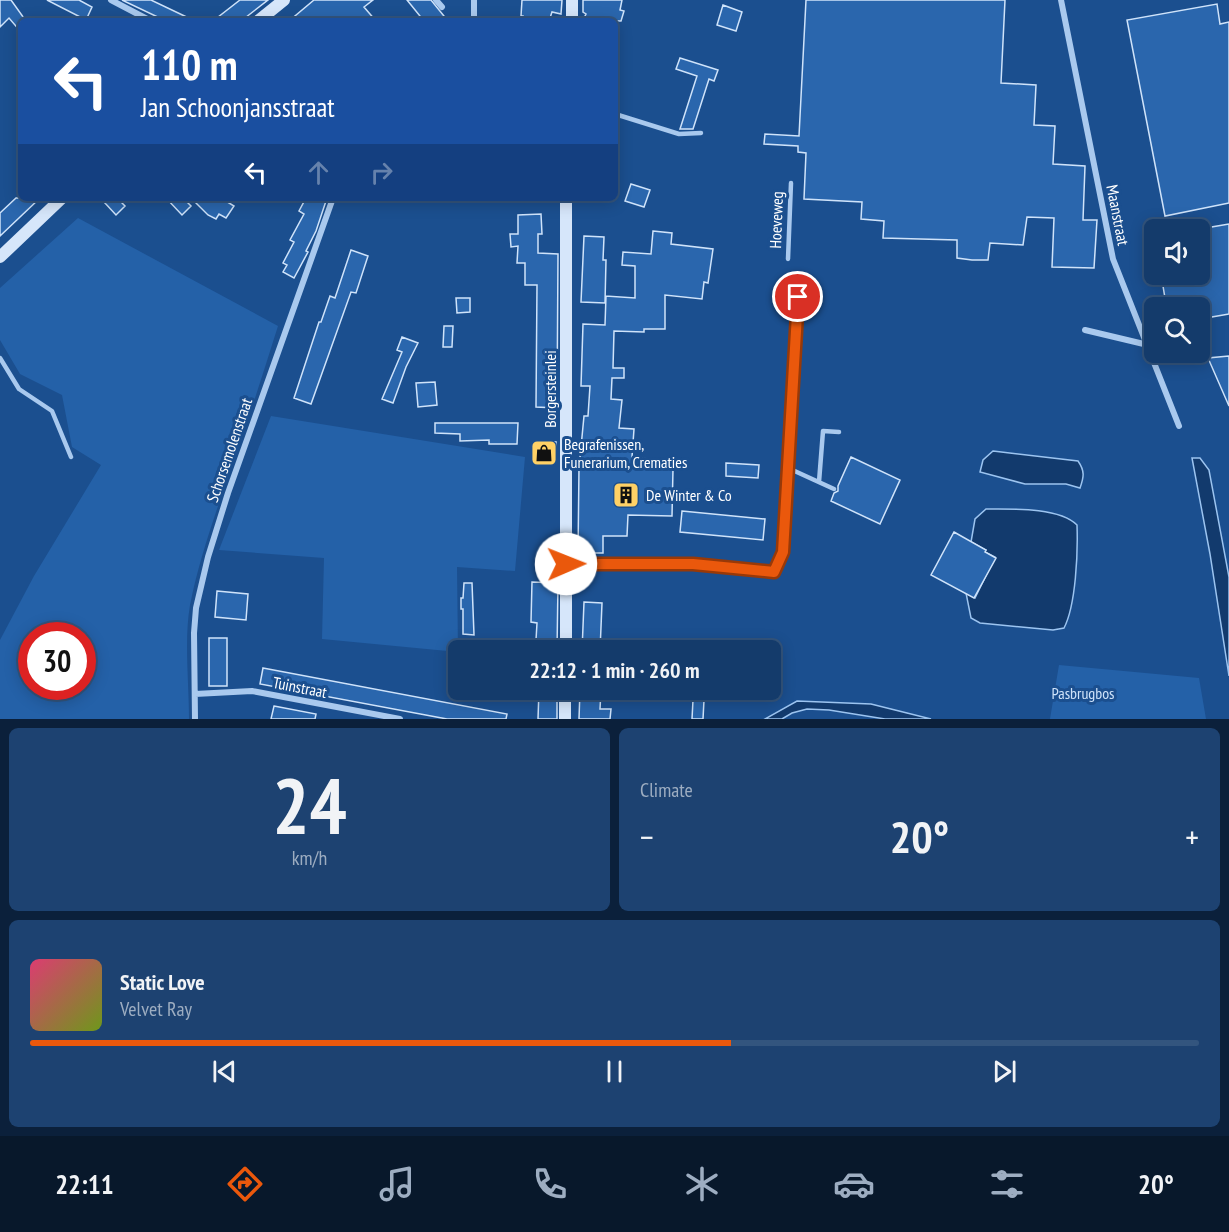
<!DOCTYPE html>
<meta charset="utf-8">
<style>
body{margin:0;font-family:"PT Sans Narrow",sans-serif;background:#1d4271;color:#f1f3f6;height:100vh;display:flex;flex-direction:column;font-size:22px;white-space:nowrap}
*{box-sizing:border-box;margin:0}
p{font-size:20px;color:#9dadc1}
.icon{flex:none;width:33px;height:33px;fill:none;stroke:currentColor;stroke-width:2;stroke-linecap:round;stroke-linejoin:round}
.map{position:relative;height:719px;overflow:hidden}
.drawer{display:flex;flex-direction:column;gap:9px;padding:9px;background:#0b203b;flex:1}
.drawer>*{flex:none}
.guide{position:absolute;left:18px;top:18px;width:600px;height:183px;border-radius:9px;box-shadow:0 3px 15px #0003,0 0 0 2px #33557e;background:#1a4fa0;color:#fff;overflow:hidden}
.fabs{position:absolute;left:1144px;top:219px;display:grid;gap:12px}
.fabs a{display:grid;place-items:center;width:66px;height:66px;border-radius:9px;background:#143b6b;box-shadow:0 3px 15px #0003,0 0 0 2px #33557e;font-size:30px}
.speed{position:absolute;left:18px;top:622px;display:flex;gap:12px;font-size:30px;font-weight:700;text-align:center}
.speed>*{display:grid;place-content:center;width:78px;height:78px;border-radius:50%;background:#143b6b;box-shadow:0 3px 15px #0003,0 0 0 2px #33557e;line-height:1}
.speed .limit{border:9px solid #d22;background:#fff;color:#111}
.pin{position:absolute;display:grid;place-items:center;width:51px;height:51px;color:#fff;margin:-26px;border:3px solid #fff;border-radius:50%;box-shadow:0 2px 6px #0007}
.me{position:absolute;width:66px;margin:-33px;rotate:89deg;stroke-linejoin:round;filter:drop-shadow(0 0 4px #0008)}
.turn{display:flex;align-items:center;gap:21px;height:126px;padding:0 24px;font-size:27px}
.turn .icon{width:78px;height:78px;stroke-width:2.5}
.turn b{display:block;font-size:42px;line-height:51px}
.lanes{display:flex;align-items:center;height:57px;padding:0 24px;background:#0003;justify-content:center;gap:30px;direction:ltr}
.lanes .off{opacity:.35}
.big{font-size:45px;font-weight:700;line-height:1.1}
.drawer .tile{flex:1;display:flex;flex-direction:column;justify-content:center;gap:9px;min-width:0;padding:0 21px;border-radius:9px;background:#1d4271}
.drawer .dial{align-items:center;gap:0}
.dial b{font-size:78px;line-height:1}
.song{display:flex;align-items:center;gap:18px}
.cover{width:72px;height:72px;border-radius:9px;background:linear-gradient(135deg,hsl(340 70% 55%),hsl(80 70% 35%))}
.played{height:6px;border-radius:3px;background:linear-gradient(90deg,#ea580c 60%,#33557e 60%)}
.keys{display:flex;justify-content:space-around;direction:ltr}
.heat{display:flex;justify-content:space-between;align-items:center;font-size:33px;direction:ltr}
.drawer .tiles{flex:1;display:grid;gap:9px;grid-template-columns:1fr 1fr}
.tile:last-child{grid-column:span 2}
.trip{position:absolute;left:448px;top:640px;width:333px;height:60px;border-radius:9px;background:#143b6b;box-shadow:0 3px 15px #0003,0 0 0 2px #33557e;font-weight:700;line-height:60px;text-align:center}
.tabs{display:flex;height:96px;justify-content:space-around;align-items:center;background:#08182b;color:#9dadc1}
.tabs .icon{width:42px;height:42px}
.tabs .current{color:#ea580c}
.tabs b{font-size:27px;color:#f1f3f6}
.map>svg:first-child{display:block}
</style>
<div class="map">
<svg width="1229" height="719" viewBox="0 0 1229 719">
<rect width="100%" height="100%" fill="#1b4f8f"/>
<!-- green -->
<path fill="#2461a8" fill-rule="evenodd" d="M78,218l200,108c-11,35 -22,70 -34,105 -19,57 -42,114 -54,174 -6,35 -1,78 -1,114h-189v-79l34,-64 67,-111 -29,-18 -10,-52 -42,-21 -20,-34v-52zM32,636h50v51h-50z
M271,416l254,41 -10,114 -58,-4 1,85 -136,-13 2,-81 -105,-8z
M1059,665l140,13 7,41h-156z"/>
<!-- water -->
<path fill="#123a6d" stroke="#9cc4f0" stroke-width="1.5" d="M993,451l85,10c7,10 6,16 2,27l-14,-4h-41l-45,-12 3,-12z
M1192,458h8l9,12 20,107v99l-19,-122z
M986,509c25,0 73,-2 91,16 1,27 -1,80 -13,103l-11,2 -73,-7 -9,-5 -5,-25 9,5 20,-41 -10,-5 1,-2 -15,-8 4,-23z
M797,701l74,3 60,15h-46l-56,-9 -22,-1 -15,4 -10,6h-17z"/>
<!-- building -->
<path fill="#2a66ad" stroke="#cfe3fa" stroke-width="1.5" d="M0,0h11l15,21h-5v11l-12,-14 -9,9z
M47,0h32l13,7 -6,13z
M122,0h29l44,21h-29z
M240,0h28l-27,21h-28z
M314,0h59l-9,7 12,14h-87z
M407,0h24l17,21h-24z
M522,0h40l-1,14 -9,-2 -3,9h-26v-5h-2z
M583,0h39l-2,10 4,1 -3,10 -38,-1 3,-6 -3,-2z
M806,0h199l-4,83 35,2 -2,40 21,1 -2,38 32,2 -2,54h14l-3,48 -42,-1 2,-49 -27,-1 -4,28 -33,-2 -2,17h-16l-15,-2v-18l-74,-2 1,-17 -23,-2 1,-17 -58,-3 2,-46 -8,-1v-6l-34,-2 1,-10 34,2z
M1217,4l3,20 9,-2v181l-64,13 -38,-196z
M723,5l19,7 -6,19 -19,-6z
M680,58l38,12 -4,11 -5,-2 -16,50h-13l17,-53 -21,-7z
M631,184l19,6 -6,17 -19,-6z
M16,198h24l-40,38v-23z
M110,198h7l8,8 -9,9 -11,-12z
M166,198h17l8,8 -9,9z
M191,198h30l13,8 -8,12 -7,-4 -3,5 -8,-4z
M306,198h21l-11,33 -10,20 2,1 -14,26 -11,-6 4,-7 -4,-2 11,-21 -4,-2 14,-26 -5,-3z
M541,214l1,20h-4v19l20,1 -1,154 -21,-1 1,-122h-12v-22h-8l1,-17 -7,1 -1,-13h8v-19z
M1229,224v90l-29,5v-11h-18l-2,-7 -14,3 -5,-30h39v-45z
M653,231l19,2 -1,11 42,5 -5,34 -4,-1 -2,17 -37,-4v34h-21v3l-30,-1 -1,37h11v10h-12l-1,21 11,1 -3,28 15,1 -2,28 33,4 -1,7 9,1 -1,47 -44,-1 -1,21h-24v17h-25l1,-85 5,-52h4l2,-30h-9l2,-62 22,1 1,-29 29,2v-32l-13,-1 1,-13 28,2z
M584,236l20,1 -1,23h3l-1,43 -24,-1z
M351,250l17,6 -12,37 -5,-1 -40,112 -17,-6 25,-76h2l9,-26 5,2z
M456,298h14v14l-13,1z
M444,326h9l-1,21h-9z
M402,337l16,6 -12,24 -13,36 -11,-4 20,-47 -5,-2z
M1229,356v50l-21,-48z
M435,382l2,23 -19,2 -2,-24z
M435,423h83l-1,21h-28v-4l-29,1v-7l-25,-1z
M539,441l17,1 -1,18 -16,-3z
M851,457l49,23 -20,44 -49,-23 3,-8 4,-2v-5z
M726,463l33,2 -1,13 -32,-2z
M682,511l83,8 -2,21 -83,-8z
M954,532l32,18 -1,2 11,6 -22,40 -43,-23z
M532,582l26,1 -1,68h-17v-11h-4l1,-17 -6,-1z
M464,583h8l2,52 -11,-1v-25h-2v-11h2z
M217,591l31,3 -2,26 -31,-3z
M584,602l18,1 -2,48h-18z
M209,638h18v48h-18z
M263,668l244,46 -1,5h-59l-187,-35z
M539,690h18v29h-19z
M580,690h21l-1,19h11l-1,10h-31z
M693,700h11l-1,19h-11z
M274,706l42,8 -1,5h-44z"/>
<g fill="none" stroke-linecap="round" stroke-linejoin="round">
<!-- lane -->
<path stroke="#a9c9ee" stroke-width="4.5" d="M615,114l64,20 22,-1
M788,259l3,-76
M0,358l19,31 33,22 19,46
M788,468l46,21
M819,482l4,-51 16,1"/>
<!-- street -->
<path stroke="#a9c9ee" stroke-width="6" d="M111,0l40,21
M436,0l6,7
M1061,0l52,259 66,167
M474,21v-21
M1085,330l63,15
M566,563l127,2 81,7 9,-20 15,-255
M195,694l57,-3 148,28
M195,719l-1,-86 2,-25 12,-51 20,-64 105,-295"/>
<!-- secondary -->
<path stroke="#d6e6fa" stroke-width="12" d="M258,21l26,-21
M572,21v-21
M0,257l62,-59
M566,651v-453
M565,719v-29"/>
</g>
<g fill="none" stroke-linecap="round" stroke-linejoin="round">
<defs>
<path id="route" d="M566,564h127l81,8 9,-20 15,-255"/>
</defs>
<!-- route casing -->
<use href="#route" stroke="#983908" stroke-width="15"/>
<!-- route -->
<use href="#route" stroke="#ea580c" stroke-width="10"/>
</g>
<!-- icons -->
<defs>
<symbol id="shop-square" viewBox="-11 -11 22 22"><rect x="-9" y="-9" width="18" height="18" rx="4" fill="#ffd166" stroke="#1b4f8f"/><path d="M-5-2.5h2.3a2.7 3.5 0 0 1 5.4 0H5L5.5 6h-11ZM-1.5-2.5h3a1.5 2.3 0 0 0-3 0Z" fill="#111"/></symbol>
<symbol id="building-square" viewBox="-11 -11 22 22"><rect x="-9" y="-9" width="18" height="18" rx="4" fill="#ffd166" stroke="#1b4f8f"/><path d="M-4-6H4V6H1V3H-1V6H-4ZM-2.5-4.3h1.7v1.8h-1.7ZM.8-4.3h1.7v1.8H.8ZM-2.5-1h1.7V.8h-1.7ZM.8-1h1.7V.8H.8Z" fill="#111"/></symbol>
</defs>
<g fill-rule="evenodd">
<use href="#shop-square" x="529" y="438" width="30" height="30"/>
<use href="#building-square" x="611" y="480" width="30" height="30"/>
</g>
<g text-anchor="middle" stroke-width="6" stroke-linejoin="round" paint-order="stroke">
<!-- street labels -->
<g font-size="16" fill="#fff" stroke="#1b4f8f">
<text transform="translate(1118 215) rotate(79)" y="6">Maanstraat</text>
<text transform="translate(776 220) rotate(-88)" y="6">Hoeveweg</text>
<text transform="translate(550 389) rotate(-90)" y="6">Borgersteinlei</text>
<text transform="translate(229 450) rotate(-71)" y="6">Schorsemolenstraat</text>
<text transform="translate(300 687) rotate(11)" y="6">Tuinstraat</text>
</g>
<!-- poi labels -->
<g font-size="16" fill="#fff" stroke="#1b4f8f" text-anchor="start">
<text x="564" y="450">Begrafenissen,<tspan x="564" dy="18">Funerarium, Crematies</tspan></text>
<text x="646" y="501">De Winter &amp; Co</text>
</g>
<!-- park labels -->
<g font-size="16" fill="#cfe3fa" stroke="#1b4f8f">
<text x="1083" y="699">Pasbrugbos</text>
</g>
</g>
</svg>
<div class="fabs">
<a><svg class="icon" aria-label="sound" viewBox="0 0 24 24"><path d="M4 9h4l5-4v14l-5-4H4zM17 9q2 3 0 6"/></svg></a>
<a><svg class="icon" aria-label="search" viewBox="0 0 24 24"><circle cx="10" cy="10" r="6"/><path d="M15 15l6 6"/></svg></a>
</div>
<div class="speed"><div class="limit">30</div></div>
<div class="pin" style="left:798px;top:297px;background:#d93025"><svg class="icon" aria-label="arrive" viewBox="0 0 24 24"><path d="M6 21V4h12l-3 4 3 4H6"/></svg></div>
<svg class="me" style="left:566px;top:564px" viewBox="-20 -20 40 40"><circle r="19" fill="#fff"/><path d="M0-13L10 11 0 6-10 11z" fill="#ea580c"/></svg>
<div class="trip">22:12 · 1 min · 260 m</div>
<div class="guide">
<div class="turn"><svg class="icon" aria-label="left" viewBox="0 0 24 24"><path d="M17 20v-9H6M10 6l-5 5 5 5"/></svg><div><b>110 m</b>Jan Schoonjansstraat</div></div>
<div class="lanes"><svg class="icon" aria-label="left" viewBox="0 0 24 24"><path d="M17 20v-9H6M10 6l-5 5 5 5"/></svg><svg class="icon off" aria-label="ahead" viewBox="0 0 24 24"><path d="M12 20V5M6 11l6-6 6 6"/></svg><svg class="icon off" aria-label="right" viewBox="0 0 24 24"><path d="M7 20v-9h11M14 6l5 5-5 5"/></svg></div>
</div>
</div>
<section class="drawer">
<div class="tiles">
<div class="tile dial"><b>24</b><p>km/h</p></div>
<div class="tile"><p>Climate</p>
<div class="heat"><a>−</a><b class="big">20°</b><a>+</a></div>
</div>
<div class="tile">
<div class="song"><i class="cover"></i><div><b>Static Love</b><p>Velvet Ray</p></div></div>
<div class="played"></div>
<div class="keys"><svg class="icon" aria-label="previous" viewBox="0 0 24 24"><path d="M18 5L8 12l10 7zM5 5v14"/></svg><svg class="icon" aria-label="pause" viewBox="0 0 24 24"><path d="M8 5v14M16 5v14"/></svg><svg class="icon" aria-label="next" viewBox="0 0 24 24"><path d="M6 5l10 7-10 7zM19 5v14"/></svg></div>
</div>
</div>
</section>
<nav class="tabs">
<b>22:11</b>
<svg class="icon current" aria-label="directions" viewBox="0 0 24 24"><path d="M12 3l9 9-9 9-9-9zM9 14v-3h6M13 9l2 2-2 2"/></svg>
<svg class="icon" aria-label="music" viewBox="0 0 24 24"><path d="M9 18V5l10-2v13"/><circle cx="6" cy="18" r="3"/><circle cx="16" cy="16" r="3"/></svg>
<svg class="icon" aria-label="phone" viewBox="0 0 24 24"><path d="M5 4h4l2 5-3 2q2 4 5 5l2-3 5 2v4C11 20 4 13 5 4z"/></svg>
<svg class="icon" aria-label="climate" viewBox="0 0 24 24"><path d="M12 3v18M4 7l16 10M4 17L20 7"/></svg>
<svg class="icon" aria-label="car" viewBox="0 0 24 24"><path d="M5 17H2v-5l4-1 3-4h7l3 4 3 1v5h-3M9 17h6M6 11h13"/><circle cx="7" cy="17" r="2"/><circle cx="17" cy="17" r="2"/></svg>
<svg class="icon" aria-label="filters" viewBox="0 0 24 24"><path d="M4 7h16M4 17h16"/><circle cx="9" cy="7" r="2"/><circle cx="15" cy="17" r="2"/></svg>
<b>20°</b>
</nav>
